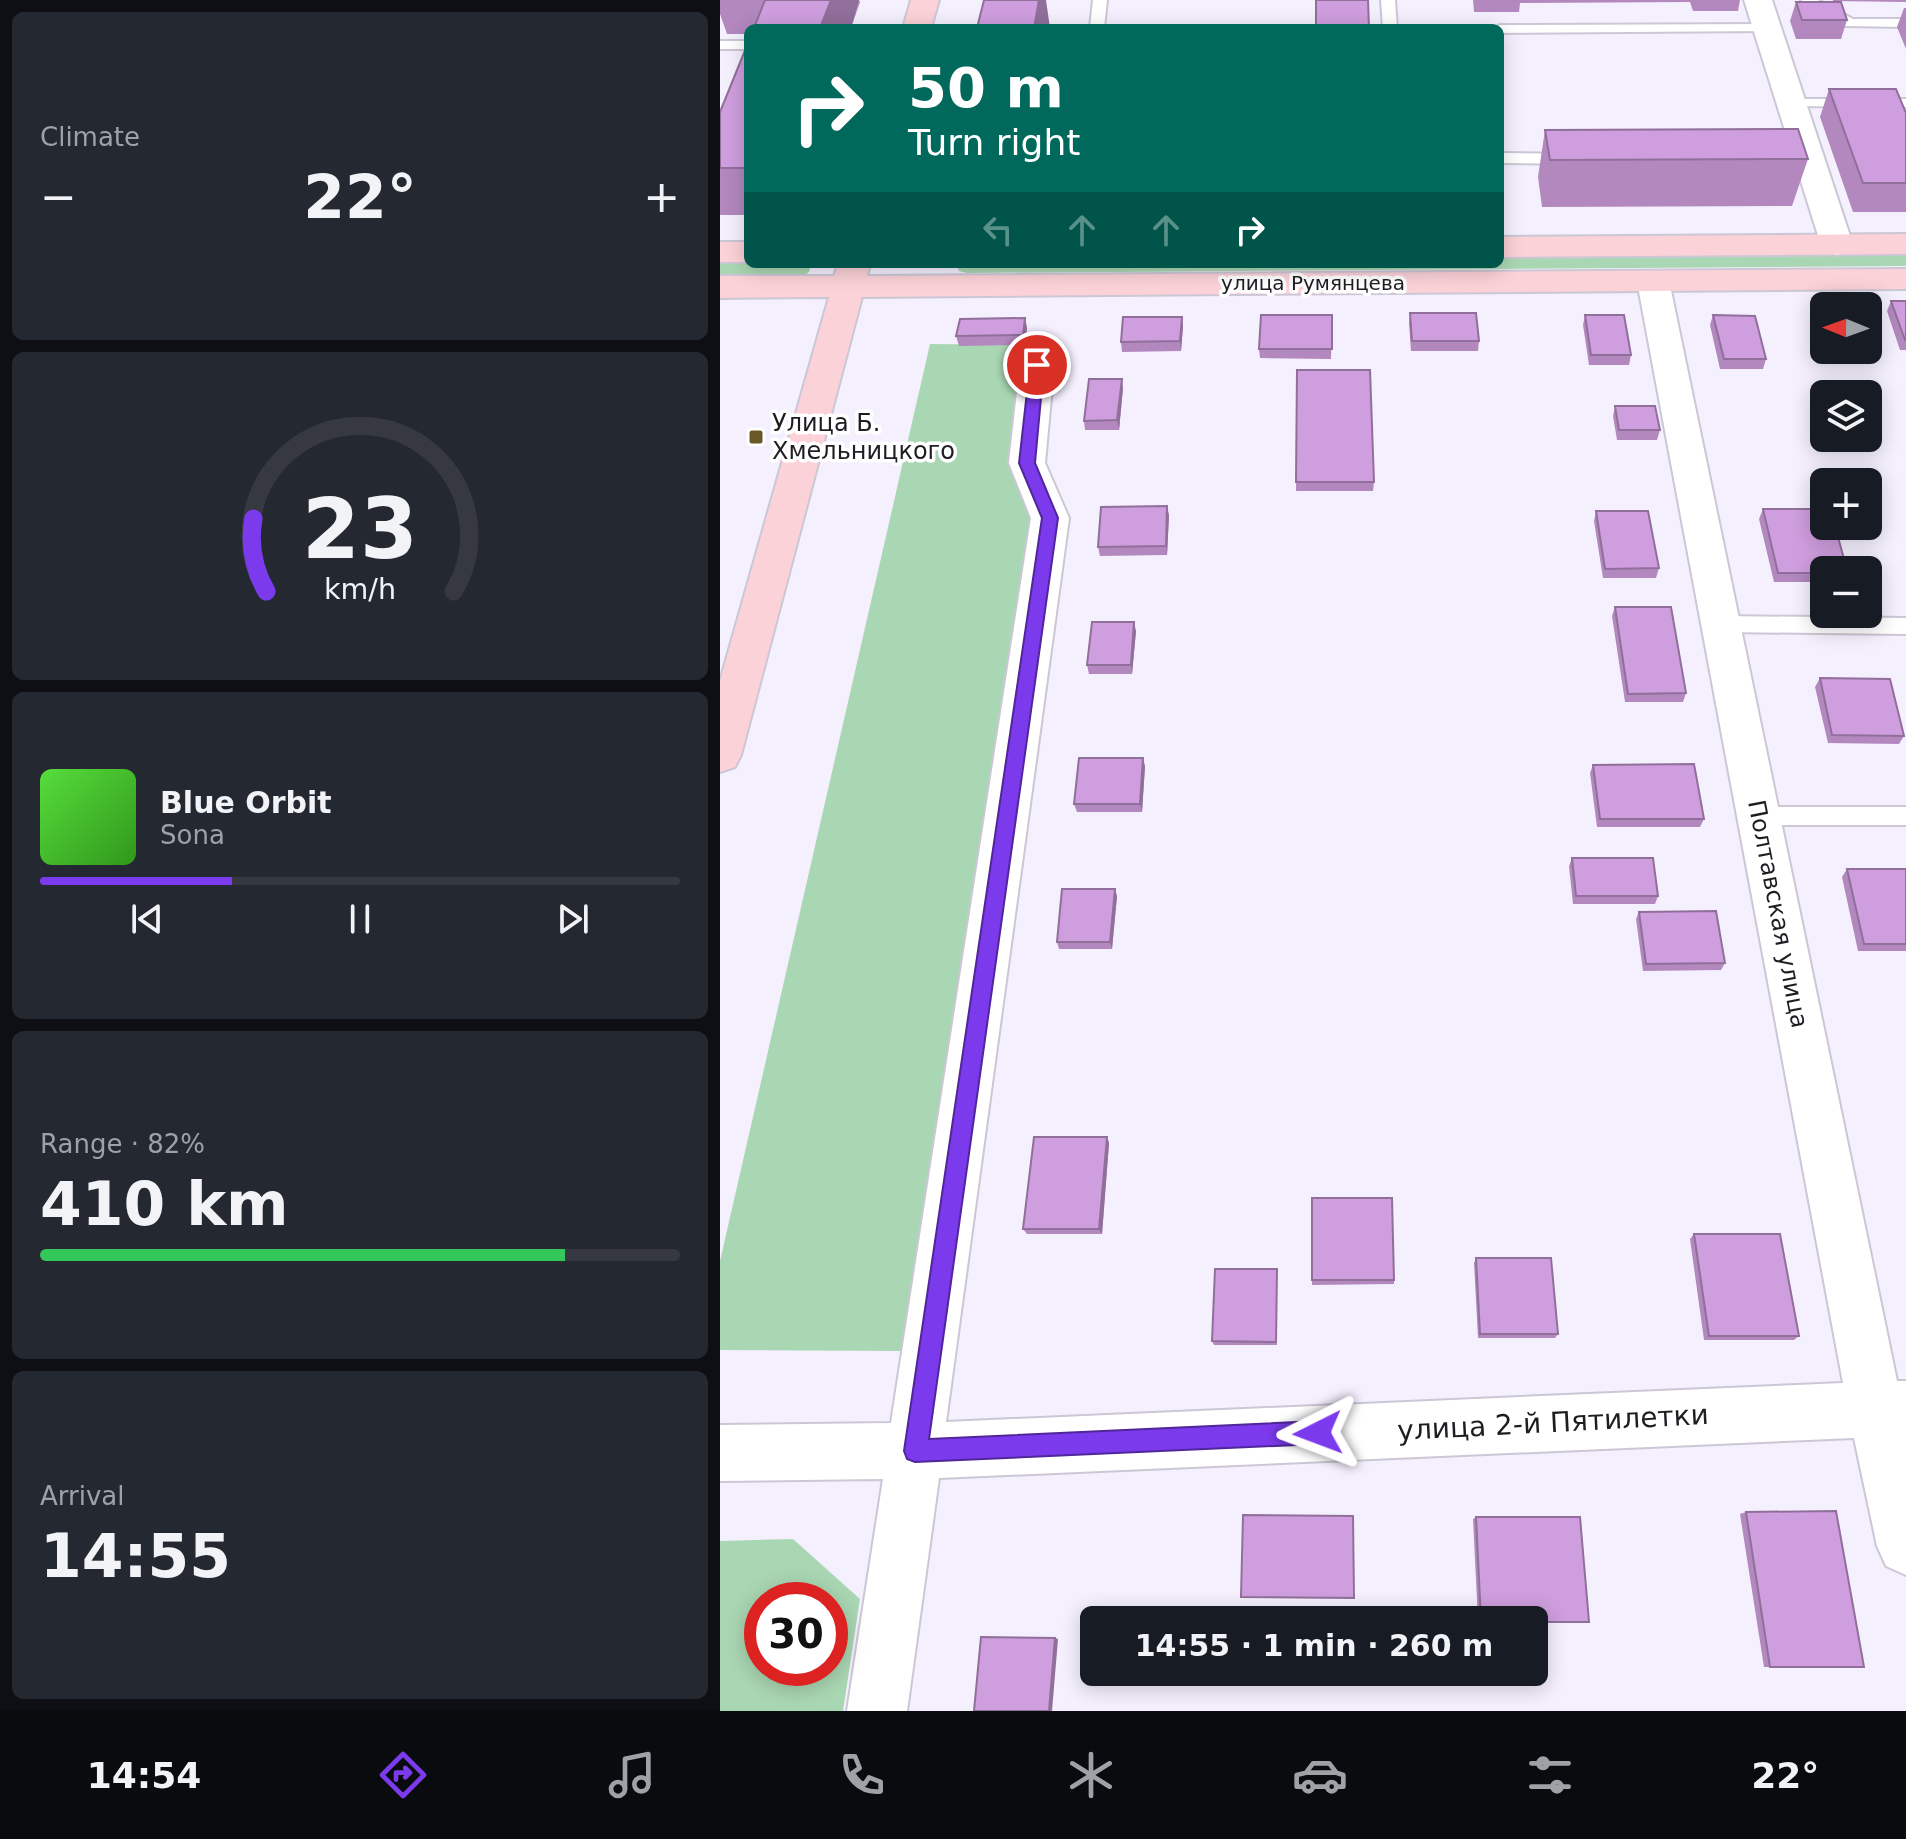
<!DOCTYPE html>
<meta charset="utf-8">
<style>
body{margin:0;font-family:"DejaVu Sans",sans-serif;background:#242831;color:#f1f3f6;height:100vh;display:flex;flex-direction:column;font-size:30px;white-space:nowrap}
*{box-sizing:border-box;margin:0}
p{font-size:26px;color:#9ea1a6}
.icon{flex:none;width:44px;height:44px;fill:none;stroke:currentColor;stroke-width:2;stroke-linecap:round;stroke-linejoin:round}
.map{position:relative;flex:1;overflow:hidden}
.sheet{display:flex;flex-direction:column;gap:12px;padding:12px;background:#0d0f14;width:720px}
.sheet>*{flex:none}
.top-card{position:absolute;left:24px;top:24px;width:760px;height:244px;border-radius:12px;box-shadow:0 4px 20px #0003;background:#00695c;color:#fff;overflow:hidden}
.needle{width:52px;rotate:271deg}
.controls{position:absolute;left:1090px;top:292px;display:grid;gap:16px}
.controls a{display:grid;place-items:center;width:72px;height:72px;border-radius:12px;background:#171b24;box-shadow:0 4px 20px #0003;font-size:40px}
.speed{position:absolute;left:24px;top:1582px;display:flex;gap:16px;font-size:40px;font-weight:700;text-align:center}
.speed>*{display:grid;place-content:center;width:104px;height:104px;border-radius:50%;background:#171b24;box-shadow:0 4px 20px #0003;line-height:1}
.speed .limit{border:12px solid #d22;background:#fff;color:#111}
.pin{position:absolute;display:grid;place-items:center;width:68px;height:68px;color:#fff;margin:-34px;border:4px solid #fff;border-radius:50%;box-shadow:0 2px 8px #0007}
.me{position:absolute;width:88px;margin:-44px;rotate:267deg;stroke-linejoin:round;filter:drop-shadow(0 0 6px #0008)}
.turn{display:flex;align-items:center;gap:28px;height:168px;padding:0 32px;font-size:36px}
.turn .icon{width:104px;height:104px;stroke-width:2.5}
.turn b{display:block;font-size:56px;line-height:68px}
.lanes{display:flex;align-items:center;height:76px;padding:0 32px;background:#0003;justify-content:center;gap:40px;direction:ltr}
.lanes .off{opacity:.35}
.big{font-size:60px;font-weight:700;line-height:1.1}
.sheet .tile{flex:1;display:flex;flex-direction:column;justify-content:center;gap:12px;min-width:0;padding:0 28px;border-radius:12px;background:#242831}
.sheet .dial{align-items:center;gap:0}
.dial svg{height:208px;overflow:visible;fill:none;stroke:#363941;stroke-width:7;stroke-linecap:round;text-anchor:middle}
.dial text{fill:#f1f3f6;stroke:none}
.song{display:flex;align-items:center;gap:24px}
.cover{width:96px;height:96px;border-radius:12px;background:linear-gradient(135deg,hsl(110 70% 55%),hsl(110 70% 35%))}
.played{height:8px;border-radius:4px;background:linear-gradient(90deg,#7c3aed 30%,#363941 30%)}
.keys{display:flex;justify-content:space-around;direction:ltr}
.heat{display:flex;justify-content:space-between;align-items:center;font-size:44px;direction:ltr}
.charge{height:12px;border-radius:6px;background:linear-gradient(90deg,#34c759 82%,#363941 0)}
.trip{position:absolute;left:360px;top:1606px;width:468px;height:80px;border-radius:12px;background:#171b24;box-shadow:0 4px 20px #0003;font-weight:700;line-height:80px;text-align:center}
.dock{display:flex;height:128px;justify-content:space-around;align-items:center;background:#090b0e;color:#9ea1a6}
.dock .icon{width:56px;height:56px}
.dock .current{color:#7c3aed}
.dock b{font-size:36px;color:#f1f3f6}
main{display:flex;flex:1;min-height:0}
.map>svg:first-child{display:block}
</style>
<main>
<section class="sheet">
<div class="tile"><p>Climate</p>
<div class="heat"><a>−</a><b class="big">22°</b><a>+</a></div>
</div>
<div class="tile dial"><svg viewBox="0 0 100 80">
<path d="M14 69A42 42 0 1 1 86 69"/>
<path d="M14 69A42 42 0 0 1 9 41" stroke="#7c3aed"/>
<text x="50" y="56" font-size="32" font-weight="700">23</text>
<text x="50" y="72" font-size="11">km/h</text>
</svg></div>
<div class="tile">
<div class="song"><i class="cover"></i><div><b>Blue Orbit</b><p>Sona</p></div></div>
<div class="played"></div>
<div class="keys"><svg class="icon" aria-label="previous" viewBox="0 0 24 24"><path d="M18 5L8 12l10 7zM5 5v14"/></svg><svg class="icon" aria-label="pause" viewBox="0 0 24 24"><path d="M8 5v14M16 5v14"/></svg><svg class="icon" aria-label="next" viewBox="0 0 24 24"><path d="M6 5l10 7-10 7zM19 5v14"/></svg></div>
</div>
<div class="tile"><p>Range · 82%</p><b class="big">410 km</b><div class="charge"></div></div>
<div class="tile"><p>Arrival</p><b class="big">14:55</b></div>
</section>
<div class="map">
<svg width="1186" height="1711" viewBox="0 0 1186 1711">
<rect width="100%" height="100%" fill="#f5f0fe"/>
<!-- green -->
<path fill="#aad7b3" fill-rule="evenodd" d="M1186,254v12l-939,7 -8,-2 -2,-5 543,-2v-8z
M0,261h28v3l63,1 -2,7 -6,4 -83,1z
M210,344l129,1 -156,1006 -183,-1v-89z
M73,1539l67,60 -17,112h-123v-170zM110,1600v68h-68v-68z"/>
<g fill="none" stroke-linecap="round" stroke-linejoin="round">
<defs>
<path id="service" d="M373,0h14l-3,28h-14z
M661,0h14l2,28h-14z
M1081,0h17l35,19h53v8l-61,-1z
M1046,24l5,1v6l-271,2v-5h-6l6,-3z
M0,41h28v8h-28z
M1071,99h115v8l-120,-1 -2,-3z
M780,153l71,1 8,5 -8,5 -71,-1z
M1001,616l185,2v16l-185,-2 -7,-3 -3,-5 3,-5z
M1038,807h148v18h-148l-8,-3 -3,-6 3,-6z"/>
<path id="minor" d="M1024,0h28l81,245 -5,7 -11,3 -11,-3 -5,-7z
M933,271l12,3 4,7 228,1100h9v194l-20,-9 -9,-20 -23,-108 -915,40 -32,233h-60l36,-232 -163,2v-56l171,-2 140,-905 -22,-55 11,-98 5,-8 12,-4 12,4 5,8 -9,98 24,55 -123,904 897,-39 -206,-1102 4,-7z"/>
<path id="secondary" d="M191,0h28l-8,28h-28z
M1186,234v20l-406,3v-20z
M0,242h28v20h-28z
M118,264h32l-3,12 1039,-7v20l-1044,8 -121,458 -6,12 -15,5v-91l109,-384 -109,1v-22h114z"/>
</defs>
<!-- service casing -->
<use href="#service" stroke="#ccc7d5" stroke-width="4"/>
<!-- minor casing -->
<use href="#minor" stroke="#ccc7d5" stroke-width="4"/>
<!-- secondary casing -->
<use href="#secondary" stroke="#ccc7d5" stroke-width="4"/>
<!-- service -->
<use href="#service" fill="#fff" fill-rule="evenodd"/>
<!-- minor -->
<use href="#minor" fill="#fff" fill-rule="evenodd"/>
<!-- secondary -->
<use href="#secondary" fill="#fbd2d8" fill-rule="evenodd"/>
</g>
<!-- wall -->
<path fill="#b288bf" d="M0,0h139l1,2 -9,26h-103v6h-21l-7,-20z
M753,0h267l-2,11h-45l-3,-9 -170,1 -1,9h-45z
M1113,0h73v2l-73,-1z
M1076,2l51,18 -6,19h-45l-6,-18z
M1184,8h2v41l-9,-22z
M28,43v172h-28v-103z
M1109,89l77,24v99h-53l-33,-95z
M825,130l263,29 -16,47 -250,1 -4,-30z
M1171,301h15v49h-6l-13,-39z
M690,313l69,28 -1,10h-67l-2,-28z
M1148,314l6,20 -4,10h-2z
M612,315l-1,44 -71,-1 -1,-9z
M865,315l46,40 -2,10h-40l-6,-40z
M993,315l53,44 -3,10h-43l-10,-44z
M462,317l1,9 -2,25 -59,1 -1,-10z
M305,318l2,10 -2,17 -66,1 -3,-10z
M577,370l77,112 -1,9h-77z
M403,388l-4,42h-34l-1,-9z
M895,406l45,24 -3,10h-40l-4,-24z
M1043,509l61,61v12h-50l-15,-63z
M876,511l63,57 -3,10h-53l-9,-57z
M449,515l-2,40 -67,1 -2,-9z
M895,607l71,86 -3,9h-58l-13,-86z
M416,631l-4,43h-43l-2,-9z
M1100,678l84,58 -5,8 -71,-1 -13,-56z
M873,765l111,54 -4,8h-103l-7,-54z
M425,766l-3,46h-65l-3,-8z
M852,858l86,38 -3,8h-82l-4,-38z
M1127,869h59v82h-48l-16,-74z
M397,896l-5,53h-53l-2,-7z
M919,912l86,51 -4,7 -78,1 -7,-52z
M387,1137l2,6 -7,91h-75l-4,-5z
M592,1198l82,82v4l-82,1z
M974,1234l105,102 -5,4h-90l-14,-101z
M756,1258l82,76 -3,4h-77l-4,-75z
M557,1274v71h-63l-2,-4z
M1026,1512l118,155h-100l-24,-153z
M756,1517l58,103h-56l-5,-101z
M521,1597l113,1h-113z"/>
<!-- shaded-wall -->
<path fill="#916f9b" d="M111,0h28l-8,28h-31z
M319,0h7l4,28h-16z
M462,317l1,9 -2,25 -1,-10z
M305,318l2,10 -2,17 -2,-10z
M402,379l1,9 -4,42 -2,-10z
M447,506l2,9 -2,40 -1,-9z
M414,622l2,9 -4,43 -1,-9z
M423,758l2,8 -3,46 -2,-8z
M395,889l2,7 -5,53 -2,-7z
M387,1137l2,6 -7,91 -3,-5z
M335,1638l3,1 -6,72h-3z"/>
<!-- building -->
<path fill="#cf9ede" stroke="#916f9b" stroke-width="2" d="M45,0h66l-11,28h-66z
M264,0h55l-5,28h-57z
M596,0h52l1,28h-53z
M1076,2h45l6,18h-45z
M28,43v125h-28v-56z
M1109,89h67l10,24v70h-43z
M1078,129l10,30 -258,1 -5,-30z
M1171,301h15v39h-1z
M690,313h66l3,28h-67z
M1148,314l6,20h-6z
M541,315h71v34h-73z
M865,315h39l7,40h-40z
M993,315l42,1 11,43h-42z
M403,317h59l-2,24 -59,1z
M305,318l-2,17 -67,1 4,-17z
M577,370h73l4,112h-78z
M369,379h33l-5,41 -33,1z
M895,406h40l5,24h-41z
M447,506l-1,40 -68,1 3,-40z
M1043,509h61v17h11l12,44h-23v3h-46z
M876,511h52l11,57 -54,1z
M895,607h56l15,86 -58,1z
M372,622h42l-3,43h-44z
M1100,678l70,1 14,57 -72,-1z
M359,758h64l-3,46h-66z
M974,764l10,55h-104l-7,-54z
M852,858h81l5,38h-82z
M1127,869h59v75h-42z
M342,889h53l-5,53h-53z
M996,911l9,52 -79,1 -7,-52z
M314,1137h73l-8,92h-76z
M592,1198h80l2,82h-82z
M974,1234h86l19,102h-90z
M756,1258h75l7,76h-78z
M495,1269h62l-1,73 -64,-1z
M1116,1511l28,156h-94l-24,-155z
M523,1515l110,1 1,82 -113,-1z
M756,1517h104l9,105h-55v-2h-53z
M261,1637l74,1 -6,73h-75z"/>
<!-- route -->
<path fill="#7c3aed" stroke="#51269a" stroke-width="2" d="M317,360l7,5 -9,98 23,55 -129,921 389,-18 8,4 3,8 -3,8 -8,3 -403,18 -8,-3 -3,-8 138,-933 -23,-55 11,-98z"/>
<!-- markers -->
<rect fill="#6b5625" stroke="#fff" stroke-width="3" x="28" y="429" width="16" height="16" rx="4"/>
<g text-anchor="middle" stroke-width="7" stroke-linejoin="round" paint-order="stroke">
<!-- far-street labels -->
<g font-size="20" fill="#1f1d22" stroke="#fff">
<text x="593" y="290">улица Румянцева</text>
</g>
<!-- poi labels -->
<g font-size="24" fill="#1f1d22" stroke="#fff" text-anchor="start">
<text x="52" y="431">Улица Б.<tspan x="52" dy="28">Хмельницкого</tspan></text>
</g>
<!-- street labels -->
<g font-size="24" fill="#1f1d22" stroke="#fff">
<text transform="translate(1058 914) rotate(79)" y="8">Полтавская улица</text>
</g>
<!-- near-street labels -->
<g font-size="28" fill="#1f1d22" stroke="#fff">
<text transform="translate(833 1422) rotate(-3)" y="10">улица 2-й Пятилетки</text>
</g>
</g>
</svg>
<div class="controls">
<a><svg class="needle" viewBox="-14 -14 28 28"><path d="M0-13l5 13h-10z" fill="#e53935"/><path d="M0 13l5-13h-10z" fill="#9ea1a6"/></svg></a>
<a><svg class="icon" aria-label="layers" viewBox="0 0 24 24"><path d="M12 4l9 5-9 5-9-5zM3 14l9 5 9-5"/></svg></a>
<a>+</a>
<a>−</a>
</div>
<div class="speed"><div class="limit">30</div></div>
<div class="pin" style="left:317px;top:365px;background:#d93025"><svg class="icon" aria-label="arrive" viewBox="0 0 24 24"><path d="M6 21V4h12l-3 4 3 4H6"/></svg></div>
<svg class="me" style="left:598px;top:1433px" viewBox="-20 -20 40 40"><path d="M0-17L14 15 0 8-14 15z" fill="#7c3aed" stroke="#fff" stroke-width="4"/></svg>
<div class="trip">14:55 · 1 min · 260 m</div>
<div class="top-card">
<div class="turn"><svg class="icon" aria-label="right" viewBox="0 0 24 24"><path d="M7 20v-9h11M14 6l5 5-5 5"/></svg><div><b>50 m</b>Turn right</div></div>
<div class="lanes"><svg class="icon off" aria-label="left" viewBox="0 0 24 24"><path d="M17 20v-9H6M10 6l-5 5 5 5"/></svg><svg class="icon off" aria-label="ahead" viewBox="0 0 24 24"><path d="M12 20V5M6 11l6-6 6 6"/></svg><svg class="icon off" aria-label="ahead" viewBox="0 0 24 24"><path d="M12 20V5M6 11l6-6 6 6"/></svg><svg class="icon" aria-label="right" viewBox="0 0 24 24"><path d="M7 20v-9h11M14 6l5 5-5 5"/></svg></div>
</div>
</div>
</main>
<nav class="dock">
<b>14:54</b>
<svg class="icon current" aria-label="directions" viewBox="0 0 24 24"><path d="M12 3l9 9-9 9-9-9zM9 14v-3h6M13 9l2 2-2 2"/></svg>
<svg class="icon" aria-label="music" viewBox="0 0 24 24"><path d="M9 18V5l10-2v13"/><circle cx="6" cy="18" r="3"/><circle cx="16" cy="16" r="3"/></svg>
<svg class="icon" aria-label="phone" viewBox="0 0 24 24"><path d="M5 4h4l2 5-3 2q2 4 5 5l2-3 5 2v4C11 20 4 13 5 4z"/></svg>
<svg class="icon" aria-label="climate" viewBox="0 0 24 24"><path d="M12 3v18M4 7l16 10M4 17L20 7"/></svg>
<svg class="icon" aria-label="car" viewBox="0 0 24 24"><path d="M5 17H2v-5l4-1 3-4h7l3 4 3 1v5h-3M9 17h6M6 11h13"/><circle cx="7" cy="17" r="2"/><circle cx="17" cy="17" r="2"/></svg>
<svg class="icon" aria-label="filters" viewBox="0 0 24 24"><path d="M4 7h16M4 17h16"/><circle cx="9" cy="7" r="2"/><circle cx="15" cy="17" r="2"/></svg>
<b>22°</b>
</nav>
